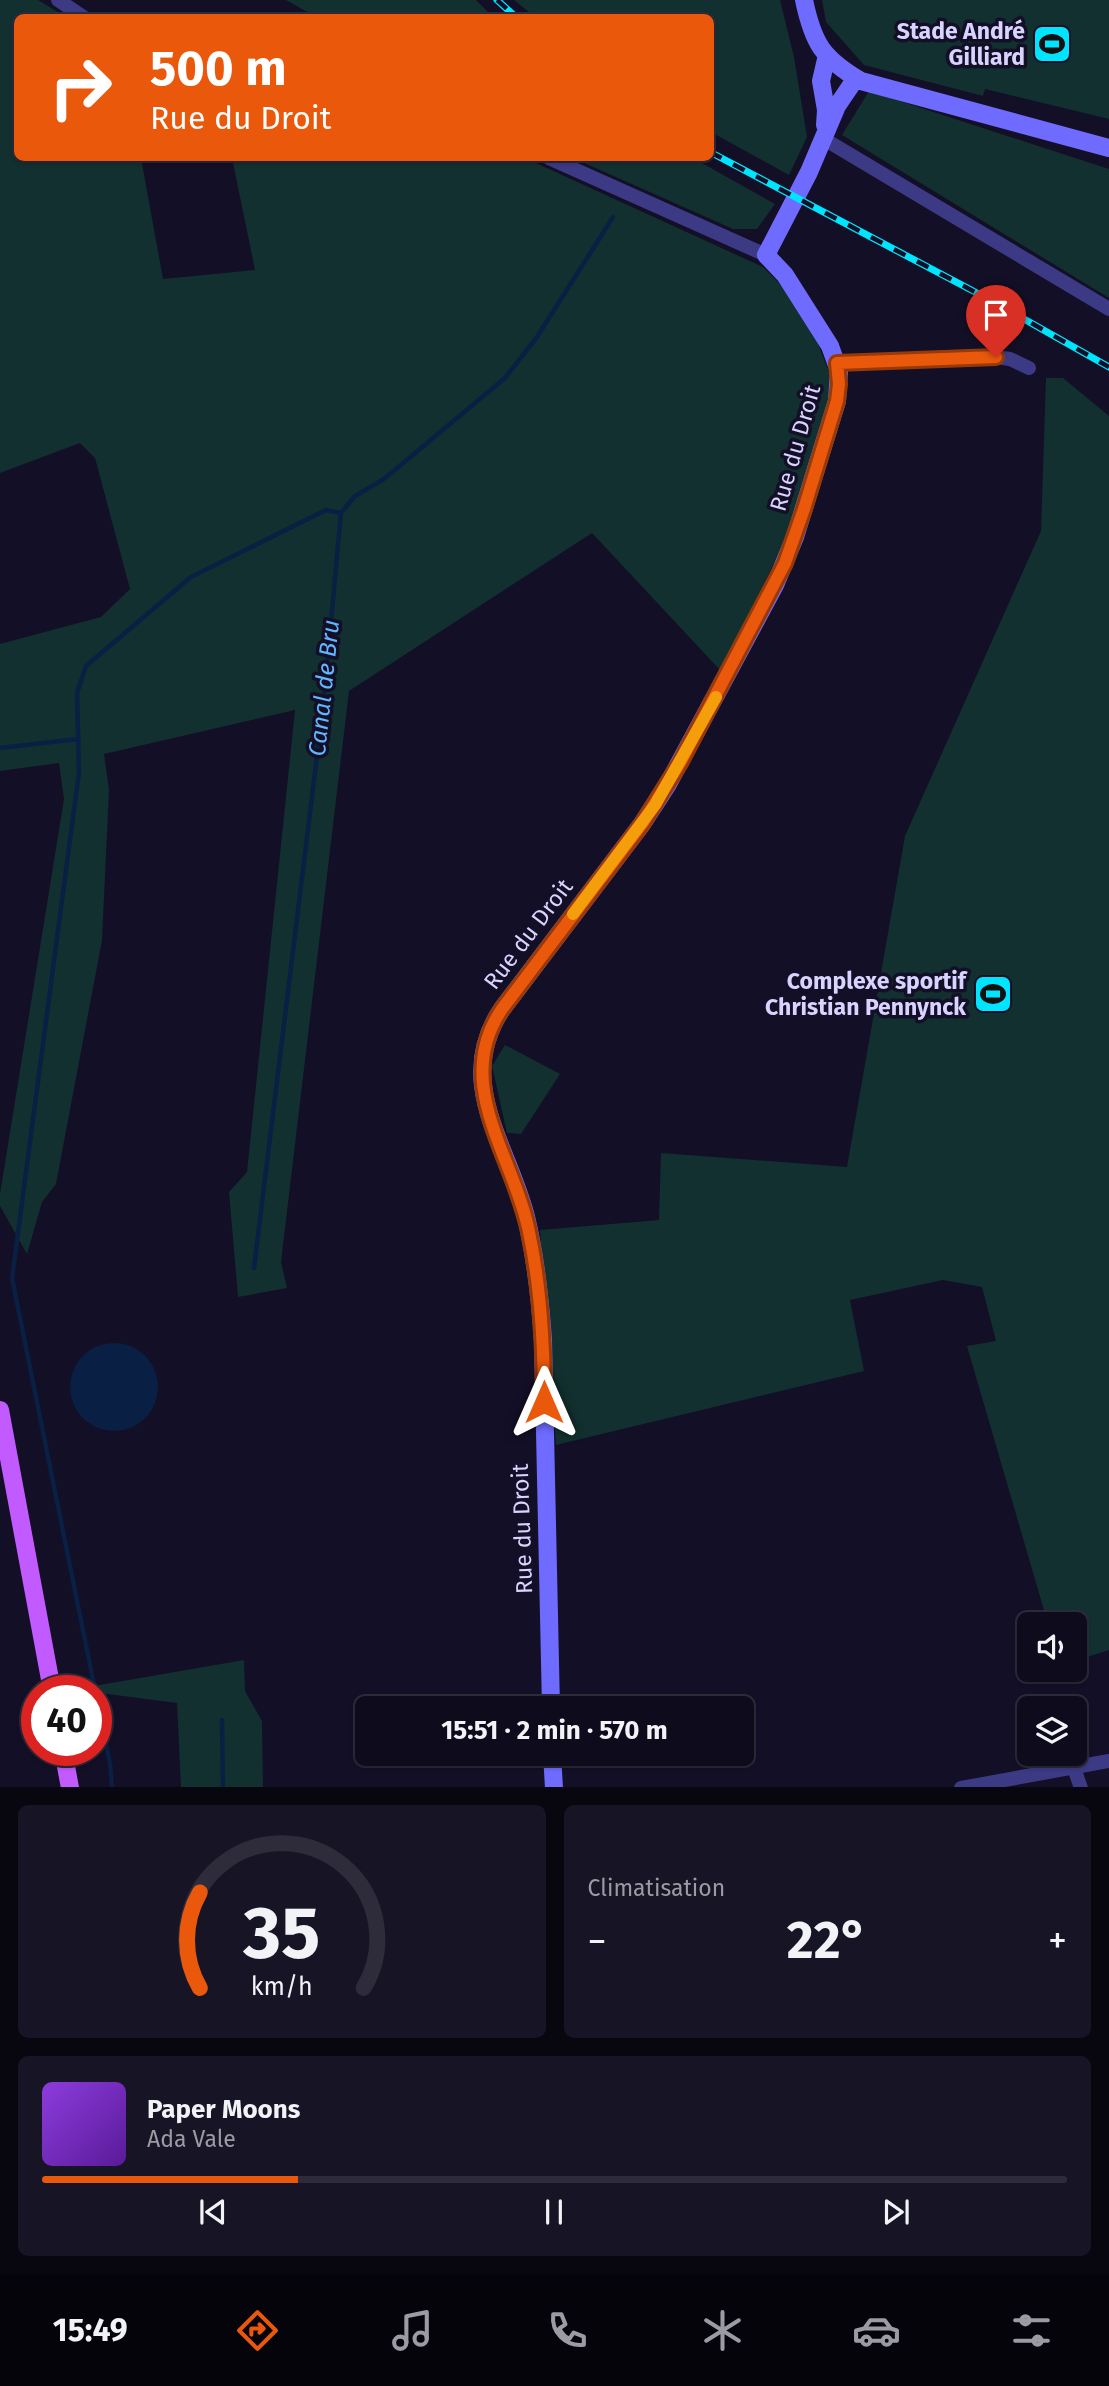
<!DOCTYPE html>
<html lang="fr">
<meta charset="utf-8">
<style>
body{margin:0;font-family:"Fira Sans",sans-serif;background:#171425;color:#f1f3f6;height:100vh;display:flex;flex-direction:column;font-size:26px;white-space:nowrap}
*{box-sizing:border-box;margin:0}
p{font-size:23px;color:#9b9ba3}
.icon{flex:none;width:38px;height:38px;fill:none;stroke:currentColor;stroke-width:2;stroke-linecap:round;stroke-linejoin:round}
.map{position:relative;height:1787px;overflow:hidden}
.details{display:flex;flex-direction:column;gap:18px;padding:18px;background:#08060f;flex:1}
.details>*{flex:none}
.top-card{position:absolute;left:14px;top:14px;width:700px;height:147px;border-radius:10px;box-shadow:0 2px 5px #0004,0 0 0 2px #2e2b3b;background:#ea580c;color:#fff;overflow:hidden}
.fabs{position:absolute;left:1017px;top:1612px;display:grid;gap:14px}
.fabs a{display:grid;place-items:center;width:70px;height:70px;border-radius:10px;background:#0e0b1c;box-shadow:0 2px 5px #0004,0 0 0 2px #2e2b3b;font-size:35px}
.speed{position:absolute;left:21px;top:1675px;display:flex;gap:14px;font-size:35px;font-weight:700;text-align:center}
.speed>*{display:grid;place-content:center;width:91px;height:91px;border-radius:50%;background:#0e0b1c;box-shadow:0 2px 5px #0004,0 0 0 2px #2e2b3b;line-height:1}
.speed .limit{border:10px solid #d22;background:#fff;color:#111}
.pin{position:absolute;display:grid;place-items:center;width:60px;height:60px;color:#fff;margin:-72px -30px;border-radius:50% 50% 50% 0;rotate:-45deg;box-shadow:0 0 7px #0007}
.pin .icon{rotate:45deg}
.me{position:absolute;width:77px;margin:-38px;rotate:0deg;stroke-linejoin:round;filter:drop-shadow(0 0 5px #0008)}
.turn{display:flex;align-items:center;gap:24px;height:147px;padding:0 21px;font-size:32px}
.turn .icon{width:91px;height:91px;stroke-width:2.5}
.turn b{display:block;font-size:49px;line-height:60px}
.big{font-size:52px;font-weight:700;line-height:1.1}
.details .widget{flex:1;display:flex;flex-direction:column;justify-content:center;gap:10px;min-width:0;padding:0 24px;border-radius:10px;background:#171425}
.details .dial{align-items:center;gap:0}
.dial svg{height:182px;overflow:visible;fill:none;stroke:#2e2b3b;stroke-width:7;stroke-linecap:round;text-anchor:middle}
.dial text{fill:#f1f3f6;stroke:none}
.song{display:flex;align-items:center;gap:21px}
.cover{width:84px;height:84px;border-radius:10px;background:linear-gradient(135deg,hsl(270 70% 55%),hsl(270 70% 35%))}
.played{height:7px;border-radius:4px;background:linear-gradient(90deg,#ea580c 25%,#2e2b3b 25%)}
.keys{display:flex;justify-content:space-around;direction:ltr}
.heat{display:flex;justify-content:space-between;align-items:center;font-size:38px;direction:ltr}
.details .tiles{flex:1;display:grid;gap:18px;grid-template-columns:1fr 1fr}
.widget:last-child{grid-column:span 2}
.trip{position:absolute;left:355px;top:1696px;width:399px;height:70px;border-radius:10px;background:#0e0b1c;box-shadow:0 2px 5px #0004,0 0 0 2px #2e2b3b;font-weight:700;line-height:70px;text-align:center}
.tabs{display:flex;height:112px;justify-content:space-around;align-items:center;background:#06040b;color:#9b9ba3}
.tabs .icon{width:49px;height:49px}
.tabs .active{color:#ea580c}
.tabs b{font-size:32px;color:#f1f3f6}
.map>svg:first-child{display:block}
</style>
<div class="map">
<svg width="1109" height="1788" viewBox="0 0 1109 1788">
<rect width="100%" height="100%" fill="#130f26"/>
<!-- green -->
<path fill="#12302f" d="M0,0h38l28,17 -48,1v140h123l22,121 92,-9 -23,-112h293l238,109 18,18 34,51 17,44 -5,30 -35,116 -71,145 -129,-138 -243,158 -68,571 6,26 -49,9 -9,-105 18,-20 48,-462 -191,44 5,36 -7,150 -46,244 -14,18 -15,52 -27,-48v-12l64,-395 -5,-36 -59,8v-127l101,-27 29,-28 -35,-131 -15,-15 -80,30z
M286,0h190l17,17h-177z
M514,0h266l14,57 13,80 -18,38 -78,-43 -1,-114 -175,-1z
M822,0h287v119l-124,-30 -2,7 -119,-31 -38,-43z
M869,91l240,78v129l-267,-163z
M573,158h120l82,46 -18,25h-24z
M1046,378h17l46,38v1234l-34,11 -1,-37h-26l-81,-278 29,-5 -14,-54 -39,-7 -93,20 14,71 -308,74 -16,-215 119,-10 2,-67 186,14 58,-331 136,-305z
M505,1045l55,29 -39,60 -14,-1 -15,-67z
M244,1660l1,31 17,30 1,66h-82l-4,-84 -77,-10 -6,-7z"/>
<!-- water -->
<path fill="#0a1f44" d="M70 1387a44 44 0 1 1 88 0a44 44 0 1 1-88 0Z"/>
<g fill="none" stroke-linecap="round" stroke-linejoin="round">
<!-- stream -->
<path stroke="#0a1f44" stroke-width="4.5" d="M0,748l78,-9
M254,1268l69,-561 18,-194 14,-17 29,-17 121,-101 32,-41 76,-120
M95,1690l-83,-412 67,-506 -2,-79 9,-27 105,-89 135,-67 15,3
M96,1695l14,69 2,24
M222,1720l1,68"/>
<!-- street -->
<path stroke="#3d3a85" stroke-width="14" d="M58,0l27,18
M824,139l285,170
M549,158l217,97
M837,363l159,-6 14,2 19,9
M1074,1768l7,20
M961,1788l148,-27"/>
<!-- secondary -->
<path stroke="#6f6bff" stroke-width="18" d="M804,0c9,43 18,58 57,81l248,67
M825,125l1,-15 -5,-29 6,-26
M551,1708l-8,-368c-3,-42 -7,-82 -17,-123 -18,-72 -73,-135 -24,-208l140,-185 26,-40 107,-199 20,-48 42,-136 2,-30 -9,-25 -45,-71 -19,-20 43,-83 28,-66 19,-28
M552,1754l2,34"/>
<!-- primary -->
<path stroke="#c25bff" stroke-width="18" d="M0,1410l52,280
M63,1750l7,38"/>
<defs>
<path id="rail" d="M497,0l20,18
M710,152l284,150 115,65"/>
</defs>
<!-- rail casing -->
<use href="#rail" stroke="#00e5ff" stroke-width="7"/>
<!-- rail -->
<use href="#rail" stroke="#130f26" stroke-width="4.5" stroke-dasharray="13" stroke-linecap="butt"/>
</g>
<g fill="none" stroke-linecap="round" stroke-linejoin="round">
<defs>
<path id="route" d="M544,1402c0,-57 -3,-114 -15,-170 -15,-76 -78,-148 -27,-223l140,-185 38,-61 105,-200 19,-54 33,-108 2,-17 -2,-21 159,-6"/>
</defs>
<!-- route casing -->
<use href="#route" stroke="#983908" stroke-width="18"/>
<!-- route -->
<use href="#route" stroke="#ea580c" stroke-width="12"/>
<!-- slow -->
<path stroke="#f59e0b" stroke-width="12" d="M573,914l82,-109 61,-108"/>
</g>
<!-- icons -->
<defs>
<symbol id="stadium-square" viewBox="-11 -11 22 22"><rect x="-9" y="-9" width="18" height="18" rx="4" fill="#00e5ff" stroke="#130f26"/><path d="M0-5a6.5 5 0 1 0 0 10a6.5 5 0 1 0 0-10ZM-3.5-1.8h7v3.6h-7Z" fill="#111"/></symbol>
</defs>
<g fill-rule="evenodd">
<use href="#stadium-square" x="1030" y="22" width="44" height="44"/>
<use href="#stadium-square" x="971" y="972" width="44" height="44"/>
</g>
<g text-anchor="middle" stroke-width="7" stroke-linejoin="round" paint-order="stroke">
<!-- poi labels -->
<g font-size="23" font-weight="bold" fill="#d9d4ff" stroke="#130f26" text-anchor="end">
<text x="1025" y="39">Stade André<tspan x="1025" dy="26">Gilliard</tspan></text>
<text x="966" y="989">Complexe sportif<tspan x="966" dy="26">Christian Pennynck</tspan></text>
</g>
<!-- street labels -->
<g font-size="23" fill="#d9d4ff" stroke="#130f26">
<text transform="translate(795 448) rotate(-74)" y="8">Rue du Droit</text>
<text transform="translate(528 934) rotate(-53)" y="8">Rue du Droit</text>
<text transform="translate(522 1529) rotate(-92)" y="8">Rue du Droit</text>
</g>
<!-- water labels -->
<g font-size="24" font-style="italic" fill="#62b6ff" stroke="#130f26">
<text transform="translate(324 688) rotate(-84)" y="8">Canal de Bru</text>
</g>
</g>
</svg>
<div class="fabs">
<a><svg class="icon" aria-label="sound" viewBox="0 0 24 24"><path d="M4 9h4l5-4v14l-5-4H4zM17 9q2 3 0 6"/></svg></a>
<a><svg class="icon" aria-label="layers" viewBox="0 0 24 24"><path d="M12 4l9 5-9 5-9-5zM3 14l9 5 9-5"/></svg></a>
</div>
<div class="speed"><div class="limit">40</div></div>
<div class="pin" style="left:996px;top:357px;background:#d93025"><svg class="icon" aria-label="arrive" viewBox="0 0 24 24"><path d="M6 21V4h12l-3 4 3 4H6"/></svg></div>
<svg class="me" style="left:544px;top:1402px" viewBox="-20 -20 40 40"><path d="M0-17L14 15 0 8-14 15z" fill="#ea580c" stroke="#fff" stroke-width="4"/></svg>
<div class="trip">15:51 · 2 min · 570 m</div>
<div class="top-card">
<div class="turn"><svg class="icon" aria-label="right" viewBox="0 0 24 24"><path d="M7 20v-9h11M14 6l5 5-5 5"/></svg><div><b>500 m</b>Rue du Droit</div></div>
</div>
</div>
<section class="details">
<div class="tiles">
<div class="widget dial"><svg viewBox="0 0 100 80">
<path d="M14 69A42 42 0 1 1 86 69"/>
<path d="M14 69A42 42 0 0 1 14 27" stroke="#ea580c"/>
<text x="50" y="56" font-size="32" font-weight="700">35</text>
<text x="50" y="72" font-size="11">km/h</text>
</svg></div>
<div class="widget"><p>Climatisation</p>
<div class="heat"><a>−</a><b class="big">22°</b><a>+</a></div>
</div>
<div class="widget">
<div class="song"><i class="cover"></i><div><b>Paper Moons</b><p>Ada Vale</p></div></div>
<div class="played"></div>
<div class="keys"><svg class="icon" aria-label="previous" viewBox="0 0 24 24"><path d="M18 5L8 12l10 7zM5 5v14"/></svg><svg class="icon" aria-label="pause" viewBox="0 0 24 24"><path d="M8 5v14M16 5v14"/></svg><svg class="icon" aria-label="next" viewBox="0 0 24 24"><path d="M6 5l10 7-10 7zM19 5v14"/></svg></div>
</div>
</div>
</section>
<nav class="tabs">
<b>15:49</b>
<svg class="icon active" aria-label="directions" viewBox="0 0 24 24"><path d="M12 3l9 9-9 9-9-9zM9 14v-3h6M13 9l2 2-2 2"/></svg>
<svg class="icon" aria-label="music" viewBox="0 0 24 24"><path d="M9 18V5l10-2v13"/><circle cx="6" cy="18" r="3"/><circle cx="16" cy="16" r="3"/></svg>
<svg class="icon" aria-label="phone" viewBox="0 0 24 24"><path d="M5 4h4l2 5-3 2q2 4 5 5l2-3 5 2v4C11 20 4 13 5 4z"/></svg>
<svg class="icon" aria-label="climate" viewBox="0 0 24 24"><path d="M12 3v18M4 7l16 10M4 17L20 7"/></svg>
<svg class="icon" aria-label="car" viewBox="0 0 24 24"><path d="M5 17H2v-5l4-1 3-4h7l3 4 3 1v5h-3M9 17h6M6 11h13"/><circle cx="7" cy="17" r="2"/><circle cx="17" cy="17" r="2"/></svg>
<svg class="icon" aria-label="filters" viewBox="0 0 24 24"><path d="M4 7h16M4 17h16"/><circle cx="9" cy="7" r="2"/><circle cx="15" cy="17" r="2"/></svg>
</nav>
